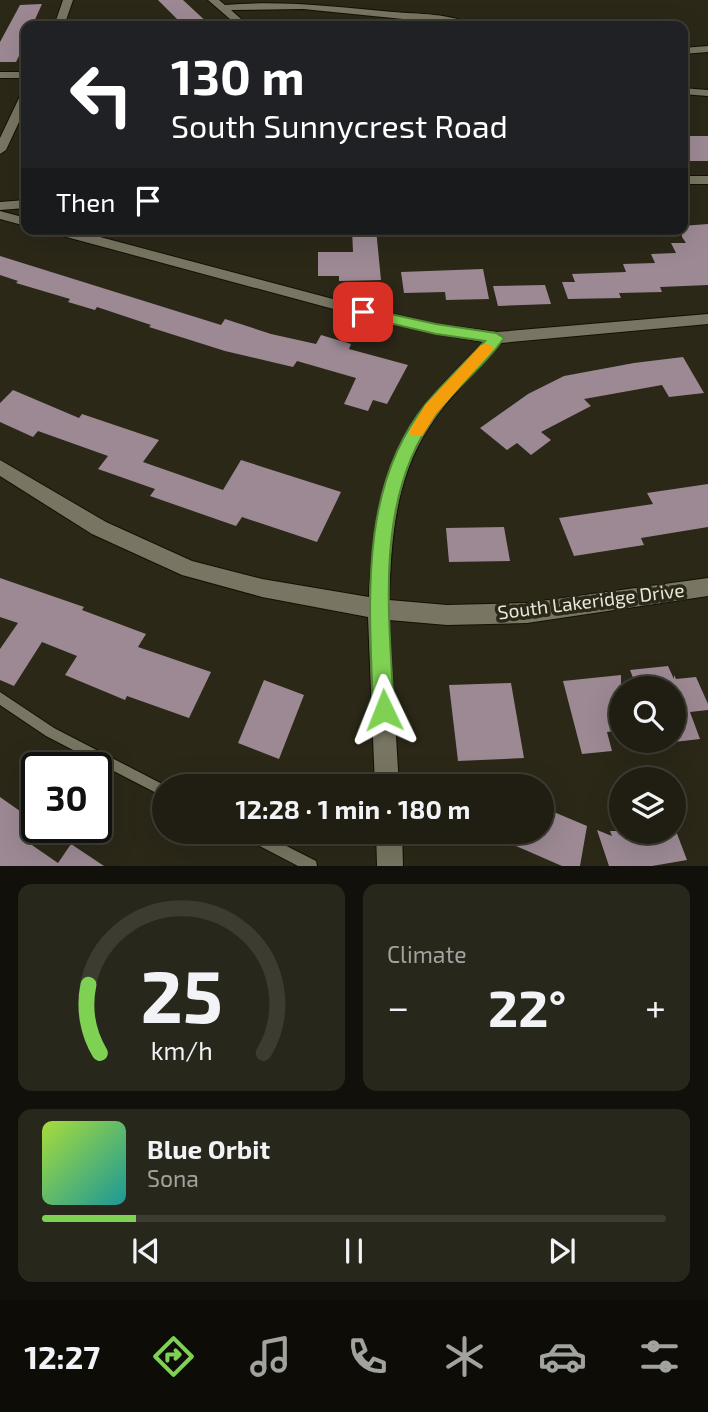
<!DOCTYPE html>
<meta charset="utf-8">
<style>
body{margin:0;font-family:"Exo 2",sans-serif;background:#28271b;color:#f1f3f6;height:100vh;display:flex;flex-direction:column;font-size:26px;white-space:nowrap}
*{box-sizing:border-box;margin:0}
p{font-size:23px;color:#a2a29f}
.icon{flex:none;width:38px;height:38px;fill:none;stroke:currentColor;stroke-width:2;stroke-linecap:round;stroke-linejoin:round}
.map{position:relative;height:866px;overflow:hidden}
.panel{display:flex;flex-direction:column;gap:18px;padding:18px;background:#12100a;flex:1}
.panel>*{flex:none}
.hud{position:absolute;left:21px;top:21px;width:667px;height:214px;border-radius:14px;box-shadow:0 7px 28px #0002,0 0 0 2px #3d3c32;background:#202124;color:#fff;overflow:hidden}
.buttons{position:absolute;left:609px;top:676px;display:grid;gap:14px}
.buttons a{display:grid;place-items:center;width:77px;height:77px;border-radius:50%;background:#201e12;box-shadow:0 7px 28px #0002,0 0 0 2px #3d3c32;font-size:35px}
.speed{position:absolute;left:21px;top:752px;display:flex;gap:14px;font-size:35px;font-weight:700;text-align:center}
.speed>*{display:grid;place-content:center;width:91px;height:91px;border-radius:50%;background:#201e12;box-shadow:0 7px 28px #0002,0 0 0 2px #3d3c32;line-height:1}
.speed .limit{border:4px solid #111;border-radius:10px;background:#fff;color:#111}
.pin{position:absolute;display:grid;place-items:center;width:60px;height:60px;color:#fff;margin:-30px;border-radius:14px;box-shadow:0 4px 10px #0006}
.me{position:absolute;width:77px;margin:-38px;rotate:358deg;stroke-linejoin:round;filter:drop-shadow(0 0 5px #0008)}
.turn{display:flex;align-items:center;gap:24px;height:147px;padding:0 35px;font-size:32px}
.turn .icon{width:91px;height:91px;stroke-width:2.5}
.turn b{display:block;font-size:49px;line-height:60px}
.then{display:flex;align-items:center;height:66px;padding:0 35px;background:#0003;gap:14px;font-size:26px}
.big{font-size:52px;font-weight:700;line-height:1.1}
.panel .card{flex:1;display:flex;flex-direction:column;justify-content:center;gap:10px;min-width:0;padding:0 24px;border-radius:14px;background:#28271b}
.panel .dial{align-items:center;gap:0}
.dial svg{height:182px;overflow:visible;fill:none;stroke:#3d3c32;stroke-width:7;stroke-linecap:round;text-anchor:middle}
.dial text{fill:#f1f3f6;stroke:none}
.song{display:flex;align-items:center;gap:21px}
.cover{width:84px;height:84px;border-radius:10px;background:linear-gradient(135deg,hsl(80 70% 55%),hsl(180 70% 35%))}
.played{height:7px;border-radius:4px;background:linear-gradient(90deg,#7ed153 15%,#3d3c32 15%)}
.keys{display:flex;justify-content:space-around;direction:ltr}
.heat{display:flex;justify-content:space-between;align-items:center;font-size:38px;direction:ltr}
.panel .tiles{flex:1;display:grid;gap:18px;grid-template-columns:1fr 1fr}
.card:last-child{grid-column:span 2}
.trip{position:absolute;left:152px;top:774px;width:402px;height:70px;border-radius:35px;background:#201e12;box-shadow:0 7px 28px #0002,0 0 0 2px #3d3c32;font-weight:700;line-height:70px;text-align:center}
.dock{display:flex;height:112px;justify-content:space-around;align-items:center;background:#0d0c07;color:#a2a29f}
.dock .icon{width:49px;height:49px}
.dock .active{color:#7ed153}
.dock b{font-size:32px;color:#f1f3f6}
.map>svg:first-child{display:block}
</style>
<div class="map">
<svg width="708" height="866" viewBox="0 0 708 866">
<rect width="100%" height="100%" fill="#2b2818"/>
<!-- building -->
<path fill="#9c8994" d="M158,0h25l28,26h-27z
M42,4l-10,22h-6v16l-10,20h-16v-20l20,-37z
M682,136h26v25h-26z
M708,224v61l-48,2 2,5 -43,1 2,5 -53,1 -6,-17h13l-3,-8 54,-2 -3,-8 32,-1 -4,-9 25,-1 -5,-10h15l-4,-6v-11z
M352,229h24l5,51 -42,1v-5h-21v-24h35z
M0,256l221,69 4,-6 46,15 45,10 5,-9 30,9 -2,5 59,16 -21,39 -14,-4 -5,11 -24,-7 12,-26 -59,-17 -4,6 -68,-16 -76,-24 2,-2 -54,-18 -2,3 -27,-8 2,-3 -54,-16 2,-2 -18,-6z
M483,269l6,30 -43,1 -1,-8 -41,1 -3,-21z
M545,285l6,19 -53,2 -5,-20z
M683,357l21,36 -35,4 -7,-12 -78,14 7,7 -50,26 10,8 -20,15 -14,-12 -10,7 -27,-22 48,-34 36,-18 70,-13z
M13,390l66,28 3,-4 77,26 -16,22 80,28 18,-30 100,32 -24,50 -75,-25 -6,9 -86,-30 5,-7 -57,-20 10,-13 -70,-25 -5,6 -33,-15v-19z
M708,484v43l-67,11 3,7 -70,11 -15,-38 94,-14 -6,-11z
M504,527l6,34 -61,1 -3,-34z
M0,578l84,29 -2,3 64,24 -8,13 73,25 -22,46 -62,-22 -2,4 -60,-25 12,-19 -35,-14 -28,44 -14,-6v-31l18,-26 -18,-6z
M668,666l6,13v-4l2,4 20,-2 12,27v6l-18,2 10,27 -26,3v-54h-37l-7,-18z
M621,675v55l-14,2 5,19 -30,3 -19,-73z
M264,680l40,15 -25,64 -41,-16z
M511,683l13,75 -66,3 -9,-76z
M0,797l37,26 -11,18 32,22 13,-19 33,22h-104z
M542,807l45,19 -7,40h-18l-80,-35h60z
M597,830l15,6 -2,-5h66l11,29 -35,6h-43z"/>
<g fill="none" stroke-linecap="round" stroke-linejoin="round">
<defs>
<path id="lane" d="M0,692l54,36 112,58h-2v11l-118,-61 -46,-31z
M237,831h20l59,30 1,5h-19l-59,-31z"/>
<path id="street" d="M63,0h10l-9,26h-10z
M208,0h11l6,5c57,-5 111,2 168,7 24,2 60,1 80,14l-170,-17 -72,1 18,16h-11z
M550,23h30l5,3h-40z
M708,46v6l-26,2v-6z
M0,72h26v6h-26z
M682,88l26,2v6l-26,-2z
M26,93v14l-20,43 -6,4v-16l20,-42z
M682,176h26v8h-26z
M26,200v8l-26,2v-8z
M0,211l26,7v8l-26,-7z
M46,229h24l293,78 73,17 61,8 211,-18v10l-207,19c-25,28 -53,54 -73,86 -33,50 -37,113 -39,171l58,5 80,-2 181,-25v18l-181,27 -80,2 -58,-5 10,166h-24l-7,-169 -106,-20 -80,-22 -90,-41 -92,-58v-16l106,62 86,39 70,18 107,18c3,-60 11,-122 44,-175 20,-30 46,-55 71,-80l-48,-8 -73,-17 -315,-85z
M376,831h26l1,35h-26z"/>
</defs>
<!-- lane casing -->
<use href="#lane" stroke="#141104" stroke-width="2"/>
<!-- street casing -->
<use href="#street" stroke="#141104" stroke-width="2"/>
<!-- lane -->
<use href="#lane" fill="#787562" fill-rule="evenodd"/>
<!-- street -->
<use href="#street" fill="#787562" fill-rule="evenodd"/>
</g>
<!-- route -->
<path fill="#7ed153" stroke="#528836" stroke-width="2" d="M363,308l73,16 60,9 8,5c-19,28 -48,49 -68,76 -62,84 -47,198 -42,296l-3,7 -7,3 -8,-3 -3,-7c-3,-101 -16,-221 53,-306 18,-22 40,-42 59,-63l-49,-7 -77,-18 -2,-4z"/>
<!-- slow -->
<path fill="#f59e0b" d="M486,344l5,1 3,4 -3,3 -55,62 -14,22h-11l-2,-4 16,-27 56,-60z"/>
<g text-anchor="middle" stroke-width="7" stroke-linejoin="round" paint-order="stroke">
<!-- street labels -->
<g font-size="19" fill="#e8e7dc" stroke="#2b2818">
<text transform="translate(591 601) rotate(-7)" y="7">South Lakeridge Drive</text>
</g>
</g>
</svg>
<div class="buttons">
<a><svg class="icon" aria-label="search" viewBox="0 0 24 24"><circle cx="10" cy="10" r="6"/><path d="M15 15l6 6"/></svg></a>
<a><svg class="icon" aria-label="layers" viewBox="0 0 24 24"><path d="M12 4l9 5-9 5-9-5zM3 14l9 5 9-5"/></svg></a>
</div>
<div class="speed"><div class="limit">30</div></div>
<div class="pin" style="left:363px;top:312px;background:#d93025"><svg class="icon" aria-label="arrive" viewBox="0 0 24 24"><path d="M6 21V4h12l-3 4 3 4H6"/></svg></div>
<svg class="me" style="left:384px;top:710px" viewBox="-20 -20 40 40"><path d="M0-17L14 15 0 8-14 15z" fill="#7ed153" stroke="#fff" stroke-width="4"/></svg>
<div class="trip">12:28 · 1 min · 180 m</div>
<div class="hud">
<div class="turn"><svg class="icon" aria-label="left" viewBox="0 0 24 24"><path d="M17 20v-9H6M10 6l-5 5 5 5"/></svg><div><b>130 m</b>South Sunnycrest Road</div></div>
<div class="then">Then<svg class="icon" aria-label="arrive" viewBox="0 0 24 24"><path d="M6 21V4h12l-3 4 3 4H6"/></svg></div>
</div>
</div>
<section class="panel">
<div class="tiles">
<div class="card dial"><svg viewBox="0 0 100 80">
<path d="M14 69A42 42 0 1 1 86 69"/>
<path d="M14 69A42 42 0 0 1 9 39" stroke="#7ed153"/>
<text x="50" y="56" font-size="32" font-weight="700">25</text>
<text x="50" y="72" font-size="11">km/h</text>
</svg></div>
<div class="card"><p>Climate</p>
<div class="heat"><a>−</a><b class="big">22°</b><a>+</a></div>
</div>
<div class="card">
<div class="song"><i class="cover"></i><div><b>Blue Orbit</b><p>Sona</p></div></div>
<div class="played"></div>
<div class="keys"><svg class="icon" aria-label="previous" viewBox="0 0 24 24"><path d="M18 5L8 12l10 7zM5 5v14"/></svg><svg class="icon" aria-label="pause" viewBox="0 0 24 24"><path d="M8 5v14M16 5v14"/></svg><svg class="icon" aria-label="next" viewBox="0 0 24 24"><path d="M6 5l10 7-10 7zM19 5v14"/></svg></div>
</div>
</div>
</section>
<nav class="dock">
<b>12:27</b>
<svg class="icon active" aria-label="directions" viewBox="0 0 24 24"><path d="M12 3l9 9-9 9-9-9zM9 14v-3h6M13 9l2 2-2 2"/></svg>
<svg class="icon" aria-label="music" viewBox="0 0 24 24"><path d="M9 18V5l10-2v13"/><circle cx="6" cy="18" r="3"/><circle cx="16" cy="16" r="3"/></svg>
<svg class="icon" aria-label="phone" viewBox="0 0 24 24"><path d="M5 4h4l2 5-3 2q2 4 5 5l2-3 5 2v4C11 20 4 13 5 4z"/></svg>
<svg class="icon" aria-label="climate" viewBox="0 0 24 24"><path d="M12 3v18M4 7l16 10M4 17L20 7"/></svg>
<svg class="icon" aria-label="car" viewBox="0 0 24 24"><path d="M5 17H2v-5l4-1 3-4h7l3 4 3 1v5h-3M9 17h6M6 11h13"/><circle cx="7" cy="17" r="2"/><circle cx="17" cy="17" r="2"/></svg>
<svg class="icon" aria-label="filters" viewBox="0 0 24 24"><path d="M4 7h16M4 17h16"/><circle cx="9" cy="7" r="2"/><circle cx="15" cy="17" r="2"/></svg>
</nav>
